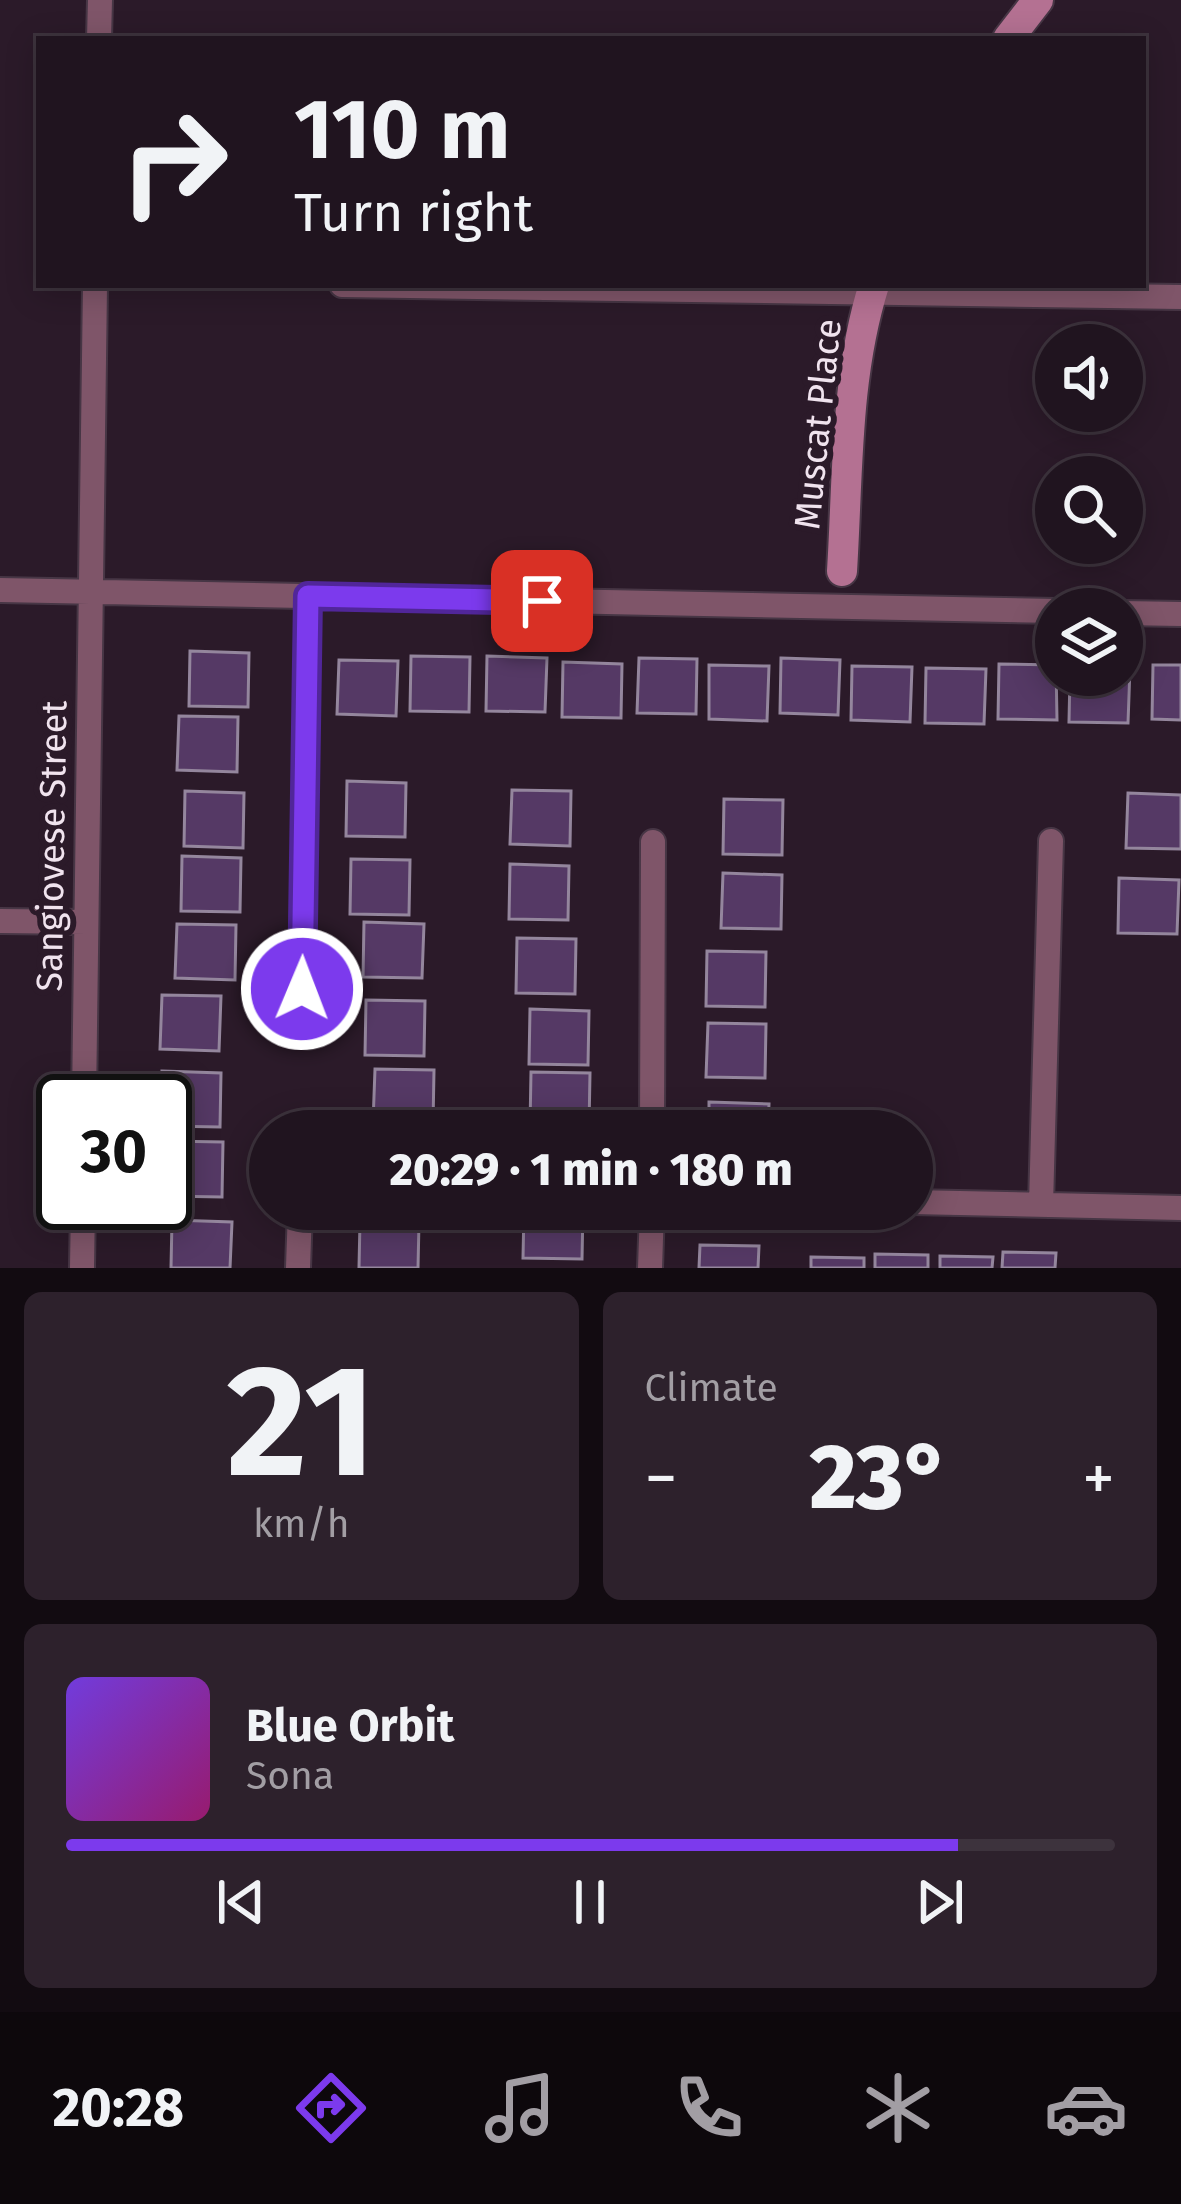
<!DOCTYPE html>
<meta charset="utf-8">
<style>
body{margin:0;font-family:"Fira Sans",sans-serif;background:#2d212c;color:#f1f3f6;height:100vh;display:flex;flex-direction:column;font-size:45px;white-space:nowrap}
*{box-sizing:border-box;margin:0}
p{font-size:39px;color:#a29ea4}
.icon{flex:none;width:66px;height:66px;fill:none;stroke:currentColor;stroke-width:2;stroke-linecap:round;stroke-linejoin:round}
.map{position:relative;height:1268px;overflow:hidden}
.panel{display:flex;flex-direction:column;gap:24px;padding:24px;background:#120b11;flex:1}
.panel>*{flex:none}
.hud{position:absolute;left:36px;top:36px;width:1110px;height:252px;border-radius:0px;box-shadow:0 6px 30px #0003,0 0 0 3px #3d333d;background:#20141f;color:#f1f3f6;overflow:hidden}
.buttons{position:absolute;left:1035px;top:324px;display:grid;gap:24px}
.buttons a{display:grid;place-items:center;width:108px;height:108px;border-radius:50%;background:#20141f;box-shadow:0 6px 30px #0003,0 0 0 3px #3d333d;font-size:60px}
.speed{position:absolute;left:36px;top:1074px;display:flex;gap:24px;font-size:60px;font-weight:700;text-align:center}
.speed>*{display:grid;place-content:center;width:156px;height:156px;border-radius:50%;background:#20141f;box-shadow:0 6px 30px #0003,0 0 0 3px #3d333d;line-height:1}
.speed .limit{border:6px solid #111;border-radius:18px;background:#fff;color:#111}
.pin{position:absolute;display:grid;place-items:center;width:102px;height:102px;color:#fff;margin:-51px;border-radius:24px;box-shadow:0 6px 18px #0006}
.me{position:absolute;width:132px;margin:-66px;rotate:1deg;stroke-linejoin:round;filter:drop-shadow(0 0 9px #0008)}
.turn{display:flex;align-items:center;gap:42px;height:252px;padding:0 60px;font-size:54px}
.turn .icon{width:156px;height:156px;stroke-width:2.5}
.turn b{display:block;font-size:84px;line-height:102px}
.big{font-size:90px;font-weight:800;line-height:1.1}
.panel .widget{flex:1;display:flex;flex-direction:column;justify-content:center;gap:18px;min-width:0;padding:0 42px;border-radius:18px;background:#2d212c}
.panel .dial{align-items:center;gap:0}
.dial b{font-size:156px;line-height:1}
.song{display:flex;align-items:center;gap:36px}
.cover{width:144px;height:144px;border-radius:18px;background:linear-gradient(135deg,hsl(260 70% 55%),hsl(320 70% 35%))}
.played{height:12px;border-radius:6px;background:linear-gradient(90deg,#7c3aed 85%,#3d333d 85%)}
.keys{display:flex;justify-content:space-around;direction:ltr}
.heat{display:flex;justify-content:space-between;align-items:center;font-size:66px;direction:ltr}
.panel .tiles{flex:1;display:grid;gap:24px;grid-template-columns:1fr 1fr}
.widget:last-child{grid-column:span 2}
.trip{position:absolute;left:249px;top:1110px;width:684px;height:120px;border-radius:60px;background:#20141f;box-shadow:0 6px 30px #0003,0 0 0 3px #3d333d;font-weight:800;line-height:120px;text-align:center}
.menu{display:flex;height:192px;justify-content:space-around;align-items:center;background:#0d080c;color:#a29ea4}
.menu .icon{width:84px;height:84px}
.menu .on{color:#7c3aed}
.menu b{font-size:54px;color:#f1f3f6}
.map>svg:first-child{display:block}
</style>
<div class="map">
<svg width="1181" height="1268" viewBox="0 0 1181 1268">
<rect width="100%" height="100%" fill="#2b1a29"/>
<!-- building -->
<path fill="#553965" stroke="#94869d" stroke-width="3" d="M190,651l59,2 -1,54 -59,-1z
M411,656l59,1 -1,55 -59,-1z
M487,656l60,2 -2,54 -59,-1z
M639,658l58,1 -1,55 -59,-1z
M781,658l59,2 -2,55 -58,-2z
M339,660l59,1 -2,55 -59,-2z
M563,662l59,2 -1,54 -59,-1z
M999,664l57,1 1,55 -59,-1z
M709,665l60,1 -2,55 -58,-2z
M1153,665h28v55l-29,-1z
M852,666l60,1 -2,55 -59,-2z
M926,668l60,1 -2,55 -59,-1z
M1122,668h8l-2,55 -59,-1 1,-47h52z
M179,716l59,1 -1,55 -60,-2z
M347,781l59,2 -1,54 -59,-1z
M512,790l59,1 -1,55 -60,-2z
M185,791l59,2 -1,55 -59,-2z
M1128,793l53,2v54l-55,-1z
M724,799l59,1 -1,55 -59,-1z
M182,856l59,2 -1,54 -59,-1z
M351,859l59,1 -1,55 -59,-1z
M510,864l59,2 -1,54 -59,-1z
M723,873l59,2 -1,54 -60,-1z
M1119,878l60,2 -2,54 -59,-1z
M364,922l60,2 -2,54 -59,-1z
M177,924l59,1 -1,55 -60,-2z
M517,938l59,1 -1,55 -59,-1z
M707,951l59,1 -1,55 -59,-1z
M162,995l59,1 -2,55 -59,-2z
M366,1000l59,1 -1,55 -59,-1z
M530,1009l59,2 -1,54 -59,-1z
M708,1023l58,1 -1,54 -59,-1z
M375,1069l59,1 -1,55 -60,-2z
M162,1071l59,2 -1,54 -55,-1z
M531,1072l59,1 -1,55 -59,-2z
M709,1102l60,2 -1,27h-59z
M165,1141l58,1 -1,55 -57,-1z
M524,1209h59l-1,50 -59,-1z
M172,1220l60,2 -2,46h-59z
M360,1221l59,1 -1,46h-59z
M700,1245l59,1 -1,22h-59z
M1003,1252l53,1 -1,15h-53z
M875,1254l53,1v13h-53z
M940,1256l53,1 -1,11h-52z
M811,1257l53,1v10h-53z"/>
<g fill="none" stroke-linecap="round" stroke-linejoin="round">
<defs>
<path id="street" d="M99,39l1,-39
M342,285l839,12
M0,590l1056,21
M1122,613l59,1
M0,921l86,1
M302,989l6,-393
M84,1101l11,-816
M302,1131v-6
M652,1131l1,-289
M912,1202l269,6
M1041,1205l10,-364
M82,1268l1,-65
M298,1268l2,-59
M650,1268l2,-59"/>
<path id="secondary" d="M1008,39l30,-39
M842,571c6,-95 3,-194 32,-286"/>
</defs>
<!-- street casing -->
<use href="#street" stroke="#473645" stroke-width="28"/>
<!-- secondary casing -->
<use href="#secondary" stroke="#473645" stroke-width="34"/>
<!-- street -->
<use href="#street" stroke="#7f5569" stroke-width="24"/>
<!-- secondary -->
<use href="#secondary" stroke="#b47192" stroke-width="30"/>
</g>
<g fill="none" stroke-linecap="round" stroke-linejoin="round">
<defs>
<path id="route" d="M302,989l6,-393 234,5"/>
</defs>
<!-- route casing -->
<use href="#route" stroke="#51269a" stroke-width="30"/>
<!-- route -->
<use href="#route" stroke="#7c3aed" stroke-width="21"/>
</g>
<g text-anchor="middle" stroke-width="12" stroke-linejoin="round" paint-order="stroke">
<!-- street labels -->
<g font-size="36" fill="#f0e3ee" stroke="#2b1a29">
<text transform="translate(817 424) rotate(-84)" y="13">Muscat Place</text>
<text transform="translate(51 846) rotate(-89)" y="13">Sangiovese Street</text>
</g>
</g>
</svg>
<div class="buttons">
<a><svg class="icon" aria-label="sound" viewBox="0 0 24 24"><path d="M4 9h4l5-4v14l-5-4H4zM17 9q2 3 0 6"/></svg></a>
<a><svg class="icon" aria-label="search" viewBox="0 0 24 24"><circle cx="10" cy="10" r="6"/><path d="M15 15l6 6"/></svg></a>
<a><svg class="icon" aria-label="layers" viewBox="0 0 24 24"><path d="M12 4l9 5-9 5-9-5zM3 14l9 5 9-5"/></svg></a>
</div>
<div class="speed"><div class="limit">30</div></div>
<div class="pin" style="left:542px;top:601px;background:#d93025"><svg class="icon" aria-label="arrive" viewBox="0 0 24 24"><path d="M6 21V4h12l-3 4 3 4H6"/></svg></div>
<svg class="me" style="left:302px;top:989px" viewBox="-20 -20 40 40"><circle r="17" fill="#7c3aed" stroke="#fff" stroke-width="3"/><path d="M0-11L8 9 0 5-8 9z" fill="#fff"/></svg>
<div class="trip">20:29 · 1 min · 180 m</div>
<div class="hud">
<div class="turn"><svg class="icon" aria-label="right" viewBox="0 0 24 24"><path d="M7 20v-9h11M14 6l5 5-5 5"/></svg><div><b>110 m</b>Turn right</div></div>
</div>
</div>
<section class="panel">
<div class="tiles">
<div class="widget dial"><b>21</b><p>km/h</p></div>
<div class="widget"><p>Climate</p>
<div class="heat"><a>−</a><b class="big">23°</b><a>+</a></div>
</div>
<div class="widget">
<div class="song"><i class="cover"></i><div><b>Blue Orbit</b><p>Sona</p></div></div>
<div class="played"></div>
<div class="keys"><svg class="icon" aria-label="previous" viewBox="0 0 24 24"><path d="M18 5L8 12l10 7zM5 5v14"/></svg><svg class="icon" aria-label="pause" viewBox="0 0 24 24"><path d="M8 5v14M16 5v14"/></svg><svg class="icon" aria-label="next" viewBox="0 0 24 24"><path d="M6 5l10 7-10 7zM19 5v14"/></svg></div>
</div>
</div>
</section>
<nav class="menu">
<b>20:28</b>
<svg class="icon on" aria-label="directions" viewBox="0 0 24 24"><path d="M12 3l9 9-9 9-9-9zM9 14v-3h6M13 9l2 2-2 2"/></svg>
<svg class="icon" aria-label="music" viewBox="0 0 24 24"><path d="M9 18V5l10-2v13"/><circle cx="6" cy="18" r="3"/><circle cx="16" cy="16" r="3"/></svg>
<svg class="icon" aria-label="phone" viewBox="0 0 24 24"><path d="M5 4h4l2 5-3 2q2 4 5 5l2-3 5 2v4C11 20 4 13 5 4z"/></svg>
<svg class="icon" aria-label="climate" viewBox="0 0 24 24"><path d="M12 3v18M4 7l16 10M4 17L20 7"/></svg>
<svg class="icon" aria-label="car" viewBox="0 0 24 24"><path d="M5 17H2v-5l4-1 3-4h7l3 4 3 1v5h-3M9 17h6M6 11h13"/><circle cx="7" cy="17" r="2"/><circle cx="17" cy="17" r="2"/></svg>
</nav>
